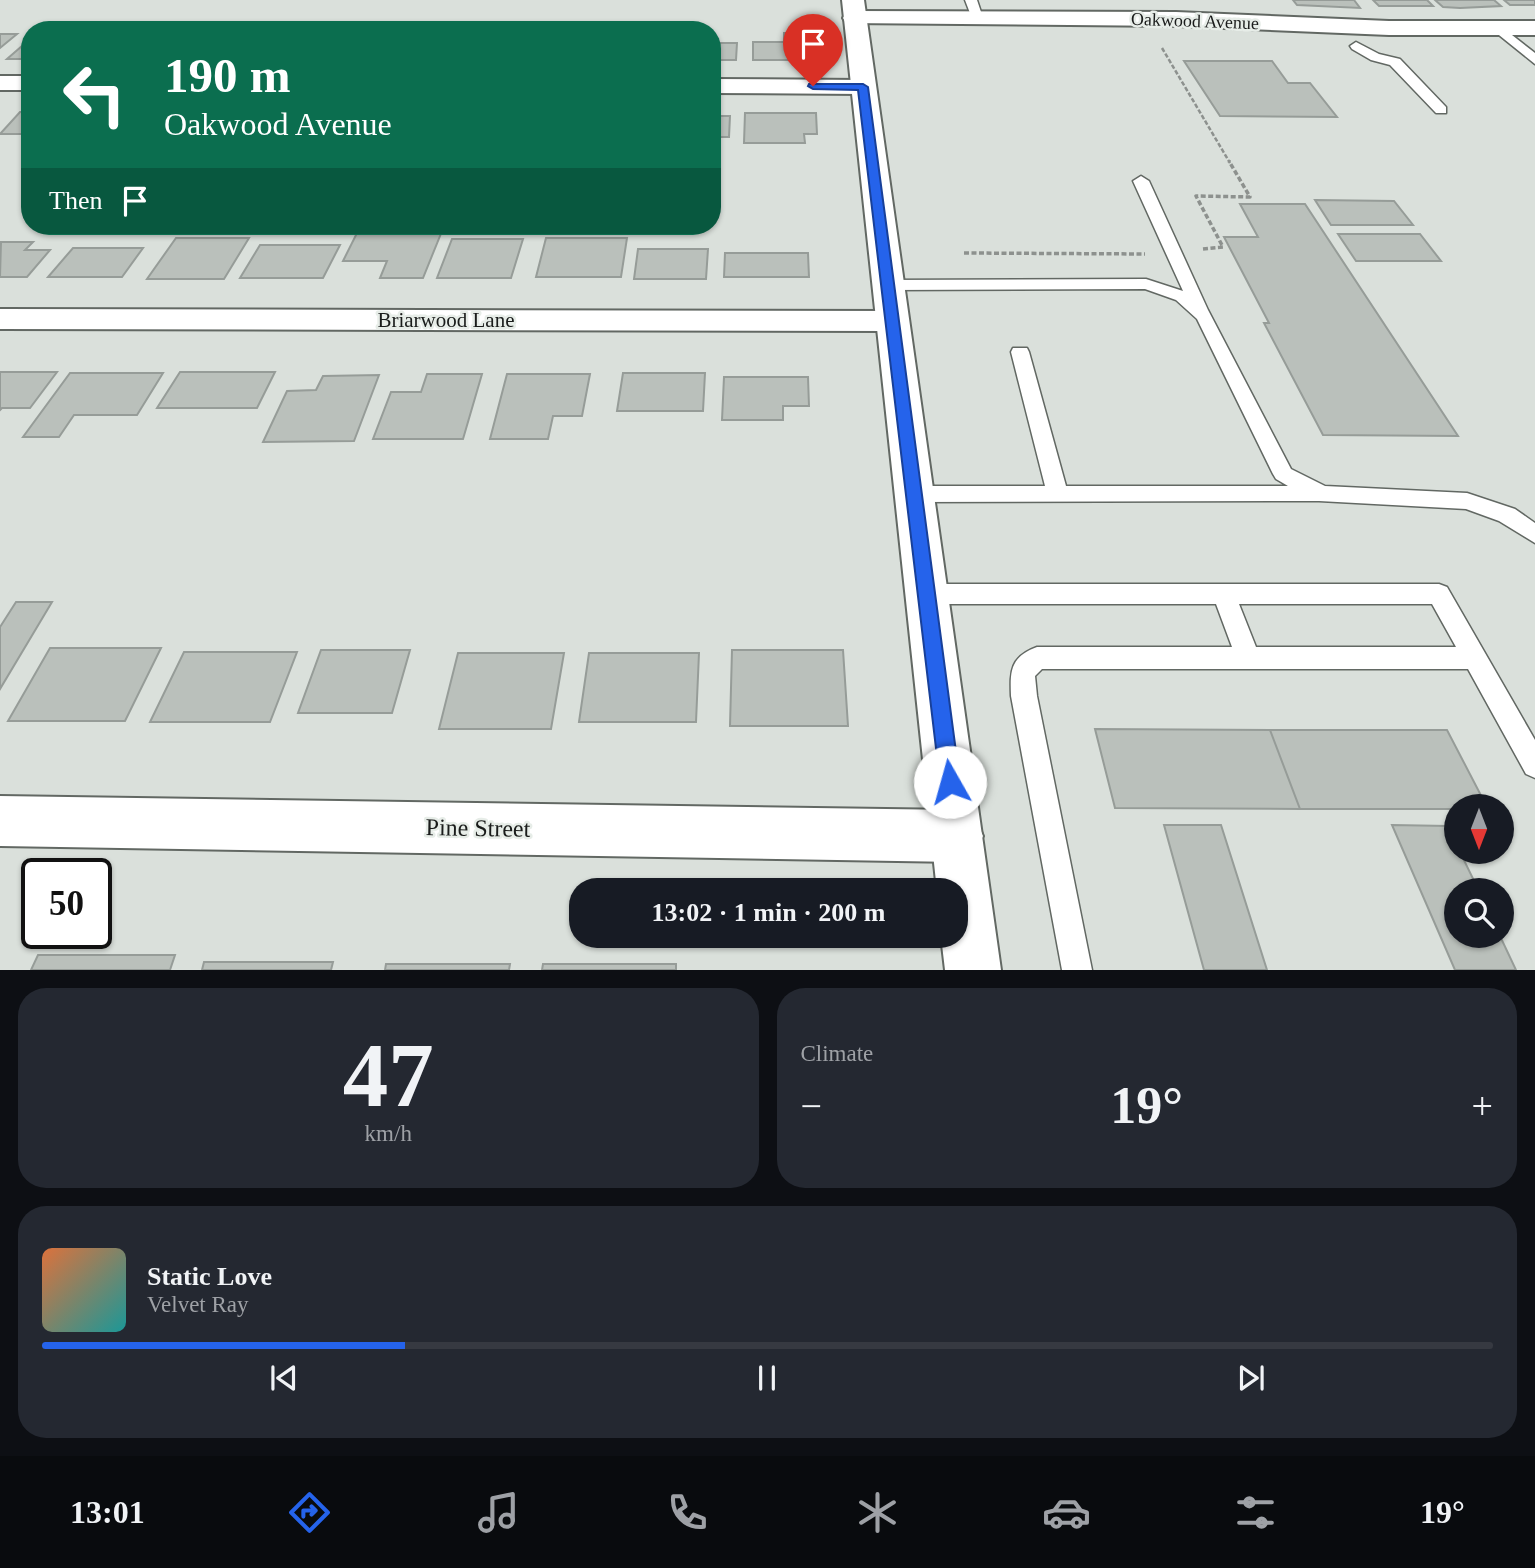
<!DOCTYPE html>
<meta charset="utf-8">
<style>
body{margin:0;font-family:Georgia,serif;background:#242831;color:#f1f3f6;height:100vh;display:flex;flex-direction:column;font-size:26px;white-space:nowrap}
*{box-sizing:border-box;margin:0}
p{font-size:23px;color:#9ea1a6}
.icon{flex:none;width:38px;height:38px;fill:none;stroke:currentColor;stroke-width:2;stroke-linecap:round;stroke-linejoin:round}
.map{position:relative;height:970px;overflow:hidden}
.side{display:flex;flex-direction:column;gap:18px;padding:18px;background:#0d0f14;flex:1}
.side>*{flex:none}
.top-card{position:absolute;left:21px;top:21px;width:700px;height:214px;border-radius:28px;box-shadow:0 2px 5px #0004;background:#0b6e4f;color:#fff;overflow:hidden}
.needle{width:46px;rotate:180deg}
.fabs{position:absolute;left:1444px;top:794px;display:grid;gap:14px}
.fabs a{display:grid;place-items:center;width:70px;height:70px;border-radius:50%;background:#171b24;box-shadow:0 2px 5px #0004;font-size:35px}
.speed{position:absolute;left:21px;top:858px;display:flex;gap:14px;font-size:35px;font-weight:700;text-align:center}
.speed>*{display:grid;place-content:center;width:91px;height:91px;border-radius:50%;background:#171b24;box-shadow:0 2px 5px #0004;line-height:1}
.speed .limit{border:4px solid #111;border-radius:10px;background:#fff;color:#111}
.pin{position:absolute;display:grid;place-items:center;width:60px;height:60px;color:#fff;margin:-72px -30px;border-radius:50% 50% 50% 0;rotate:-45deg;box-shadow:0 0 7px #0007}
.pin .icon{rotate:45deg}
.me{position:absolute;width:77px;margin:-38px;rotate:353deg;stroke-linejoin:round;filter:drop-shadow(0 0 5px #0008)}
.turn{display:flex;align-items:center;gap:24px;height:147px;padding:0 28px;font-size:32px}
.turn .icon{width:91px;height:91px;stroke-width:2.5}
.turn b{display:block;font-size:49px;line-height:60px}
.then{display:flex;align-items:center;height:66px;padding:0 28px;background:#0003;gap:14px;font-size:26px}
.big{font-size:52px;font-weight:700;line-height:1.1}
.side .card{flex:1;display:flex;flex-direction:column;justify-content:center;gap:10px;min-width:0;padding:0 24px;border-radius:28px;background:#242831}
.side .dial{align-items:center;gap:0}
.dial b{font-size:91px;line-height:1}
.song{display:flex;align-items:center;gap:21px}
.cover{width:84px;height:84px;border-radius:10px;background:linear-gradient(135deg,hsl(20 70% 55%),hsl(180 70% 35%))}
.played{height:7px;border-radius:4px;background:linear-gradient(90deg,#2563eb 25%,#363941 25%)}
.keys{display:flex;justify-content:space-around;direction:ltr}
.heat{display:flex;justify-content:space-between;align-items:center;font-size:38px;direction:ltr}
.side .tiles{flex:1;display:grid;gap:18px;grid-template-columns:1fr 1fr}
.card:last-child{grid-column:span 2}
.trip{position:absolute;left:569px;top:878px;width:399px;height:70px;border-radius:28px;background:#171b24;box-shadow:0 2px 5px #0004;font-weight:700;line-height:70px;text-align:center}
.dock{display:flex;height:112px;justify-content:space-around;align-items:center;background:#090b0e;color:#9ea1a6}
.dock .icon{width:49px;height:49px}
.dock .active{color:#2563eb}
.dock b{font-size:32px;color:#f1f3f6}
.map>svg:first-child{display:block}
</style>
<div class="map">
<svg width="1535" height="970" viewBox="0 0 1535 970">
<rect width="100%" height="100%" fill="#dae0db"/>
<!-- building -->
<path fill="#bac0bb" stroke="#969c98" stroke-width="2" d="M1293,0h61l6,8 -63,-3z
M1373,0h54l6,6h-54z
M1435,0h59l7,6 -41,2 -17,-1z
M1504,0h31v5h-25z
M784,33h29l2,27h-62v-18h31z
M0,34h17l-17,14z
M30,39v20h-23z
M712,43h25l-1,17h-24z
M1184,61h88l16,22h22l27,34 -117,-1z
M20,112h10v22h-30z
M745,113h71l1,21h-13l1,9h-61z
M712,116h18l-1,21h-17z
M1315,200l79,1 19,24h-82z
M1240,204h65l153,232 -135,-1 -59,-112h5l-45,-86h34z
M358,231h84l-19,47h-43l7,-17h-44z
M1338,234h82l21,27h-85z
M176,238h73l-25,41h-77z
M546,238h81l-6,39h-85z
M452,239h71l-12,39h-74z
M1,242h32l-8,8h25l-23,27h-27z
M260,245h80l-17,33h-83z
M73,248h70l-21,29h-74z
M638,249h70l-2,30h-72z
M725,253h83l1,24h-85z
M0,372h57l-27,36h-28l-2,2z
M180,372h95l-18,36h-100z
M70,373h93l-26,42h-63l-15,22h-36z
M623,373h82l-2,38h-86z
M427,374h55l-19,65h-90l18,-47h30z
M507,374h83l-8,42h-29l-5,23h-58z
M379,375l-25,66 -91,1 24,-51 29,-1 7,-14z
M724,377h84l1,29h-26v14h-61z
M16,602h36l-52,87v-62z
M50,648h111l-36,73h-117z
M321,650h89l-18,63h-94z
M732,650h111l5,76h-118z
M184,652h113l-27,70h-120z
M458,653h106l-13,76h-112z
M589,653h110l-3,69h-117z
M1095,729l175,1 30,79 -185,-1z
M1270,730h177l40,77h-31v2h-156z
M1164,825h57l46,145h-63z
M1392,825l56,1 8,17v9h4l19,39h-23v45h44l16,34h-61z
M38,955h137l-5,15h-139z
M204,962h129l-2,8h-129z
M386,964h124l-1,6h-124z
M543,964h133v6h-134z"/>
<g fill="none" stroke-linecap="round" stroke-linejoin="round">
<defs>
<path id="service" d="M965,0h12l6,18 -2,3h-8z
M1498,24l37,29v11l-41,-33 -2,-3z
M1356,42l23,12 21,5 46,48v6h-10l-46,-48 -19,-5 -19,-11 -2,-3z
M1141,176l8,5 59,129 83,159 34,17 142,7 48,16 20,14v20l-36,-22 -33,-12 -147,-8 -405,1 -7,-2 -4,-6 4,-6 7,-2h131l-34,-134 2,-4h14l2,4 37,134h222l-12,-7 -3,-5 -76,-155 -21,-19 -31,-11 -257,1 -9,-5 9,-5 258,-1 37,12 -50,-110z
M927,584h512l8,3 88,153v38l-9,-4 -58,-105h-426l-7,7 2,20 55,274h-30l-51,-274c-1,-25 -1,-39 26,-49h195l-16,-43h-289l-8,-3 -4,-7 4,-7zM1239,604h193l24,43h-200z"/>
<path id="minor" d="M854,11l322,1 213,9h146v14h-146l-213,-9 -330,-3 -3,-5 3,-5z
M0,76h30v14h-30z
M712,79l151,1 9,2 3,5 -3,5 -9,2 -151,-1z
M0,309l893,2 12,3 4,7 -4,7 -12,3 -893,-2z
M0,796l957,14 18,8 8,18 -8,18 -18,8 -957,-16z"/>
<path id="secondary" d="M842,0h22l137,970h-56l-4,-34h15v-45h-19z"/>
</defs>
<!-- service casing -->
<use href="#service" stroke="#626863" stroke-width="3"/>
<!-- minor casing -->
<use href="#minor" stroke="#626863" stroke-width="4"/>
<!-- secondary casing -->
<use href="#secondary" stroke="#626863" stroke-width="4"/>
<!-- path-far1 -->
<path stroke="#8d918e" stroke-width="2.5" stroke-dasharray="4.5 2" stroke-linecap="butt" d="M1162,48l68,115"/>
<!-- path -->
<path stroke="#8d918e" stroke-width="3.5" stroke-dasharray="5 2.5" stroke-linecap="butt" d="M1203,249l20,-2 -27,-51 54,1 -21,-36
M964,253l181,1"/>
<!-- service -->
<use href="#service" fill="#fff" fill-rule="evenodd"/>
<!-- minor -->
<use href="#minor" fill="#fff" fill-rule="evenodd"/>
<!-- secondary -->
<use href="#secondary" fill="#fff" fill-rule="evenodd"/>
</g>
<!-- route -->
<path fill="#2563eb" stroke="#184099" stroke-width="2" d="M809,84h54l5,3 92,695 -3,7 -7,3 -7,-3 -3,-7 -82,-692 -45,-1 -5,-3z"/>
<g text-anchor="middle" stroke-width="5" stroke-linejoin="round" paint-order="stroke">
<!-- far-street labels -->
<g font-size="18" fill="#1a1c1b" stroke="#e7ede8">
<text transform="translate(1195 21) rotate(2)" y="6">Oakwood Avenue</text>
</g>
<!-- street labels -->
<g font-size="21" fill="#1a1c1b" stroke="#e7ede8">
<text x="446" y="327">Briarwood Lane</text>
</g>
<!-- near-street labels -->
<g font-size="24" fill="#1a1c1b" stroke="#e7ede8">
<text transform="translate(478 828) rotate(1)" y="8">Pine Street</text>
</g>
</g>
</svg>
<div class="fabs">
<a><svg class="needle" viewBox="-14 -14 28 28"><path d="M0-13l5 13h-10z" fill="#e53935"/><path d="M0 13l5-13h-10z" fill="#9ea1a6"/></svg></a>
<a><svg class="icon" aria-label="search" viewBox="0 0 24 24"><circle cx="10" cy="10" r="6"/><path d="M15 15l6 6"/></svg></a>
</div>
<div class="speed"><div class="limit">50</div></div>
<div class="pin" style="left:813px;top:86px;background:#d93025"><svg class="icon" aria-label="arrive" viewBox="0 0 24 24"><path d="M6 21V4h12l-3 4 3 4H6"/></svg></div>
<svg class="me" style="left:950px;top:782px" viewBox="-20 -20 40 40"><circle r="19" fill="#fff"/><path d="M0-13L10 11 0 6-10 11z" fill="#2563eb"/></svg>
<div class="trip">13:02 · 1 min · 200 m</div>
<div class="top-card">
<div class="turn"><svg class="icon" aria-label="left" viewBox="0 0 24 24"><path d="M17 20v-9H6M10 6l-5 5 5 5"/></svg><div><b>190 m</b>Oakwood Avenue</div></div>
<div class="then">Then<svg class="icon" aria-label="arrive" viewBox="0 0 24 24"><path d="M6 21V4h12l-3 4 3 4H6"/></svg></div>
</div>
</div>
<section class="side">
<div class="tiles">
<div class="card dial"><b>47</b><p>km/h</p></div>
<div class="card"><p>Climate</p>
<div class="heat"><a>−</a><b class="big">19°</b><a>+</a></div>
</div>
<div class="card">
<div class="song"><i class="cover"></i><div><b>Static Love</b><p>Velvet Ray</p></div></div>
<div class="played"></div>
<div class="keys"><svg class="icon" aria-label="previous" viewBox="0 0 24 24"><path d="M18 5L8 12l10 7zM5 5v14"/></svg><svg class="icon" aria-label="pause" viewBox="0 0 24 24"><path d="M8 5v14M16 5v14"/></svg><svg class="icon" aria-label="next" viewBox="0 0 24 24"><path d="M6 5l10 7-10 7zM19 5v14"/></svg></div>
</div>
</div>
</section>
<nav class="dock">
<b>13:01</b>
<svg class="icon active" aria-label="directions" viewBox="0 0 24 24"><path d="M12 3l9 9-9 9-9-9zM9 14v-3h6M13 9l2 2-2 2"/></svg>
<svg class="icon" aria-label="music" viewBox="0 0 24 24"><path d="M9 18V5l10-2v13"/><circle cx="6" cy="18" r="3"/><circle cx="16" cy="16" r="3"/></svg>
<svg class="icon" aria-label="phone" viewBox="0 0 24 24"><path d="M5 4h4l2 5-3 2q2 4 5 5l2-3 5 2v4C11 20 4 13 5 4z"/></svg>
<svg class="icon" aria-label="climate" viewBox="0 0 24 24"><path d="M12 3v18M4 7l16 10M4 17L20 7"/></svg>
<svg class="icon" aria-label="car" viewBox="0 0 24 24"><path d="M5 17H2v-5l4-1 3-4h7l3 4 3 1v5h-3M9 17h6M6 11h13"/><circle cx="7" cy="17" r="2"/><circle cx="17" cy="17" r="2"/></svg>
<svg class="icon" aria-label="filters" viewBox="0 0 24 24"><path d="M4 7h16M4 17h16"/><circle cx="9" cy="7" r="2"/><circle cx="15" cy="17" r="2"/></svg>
<b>19°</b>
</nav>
